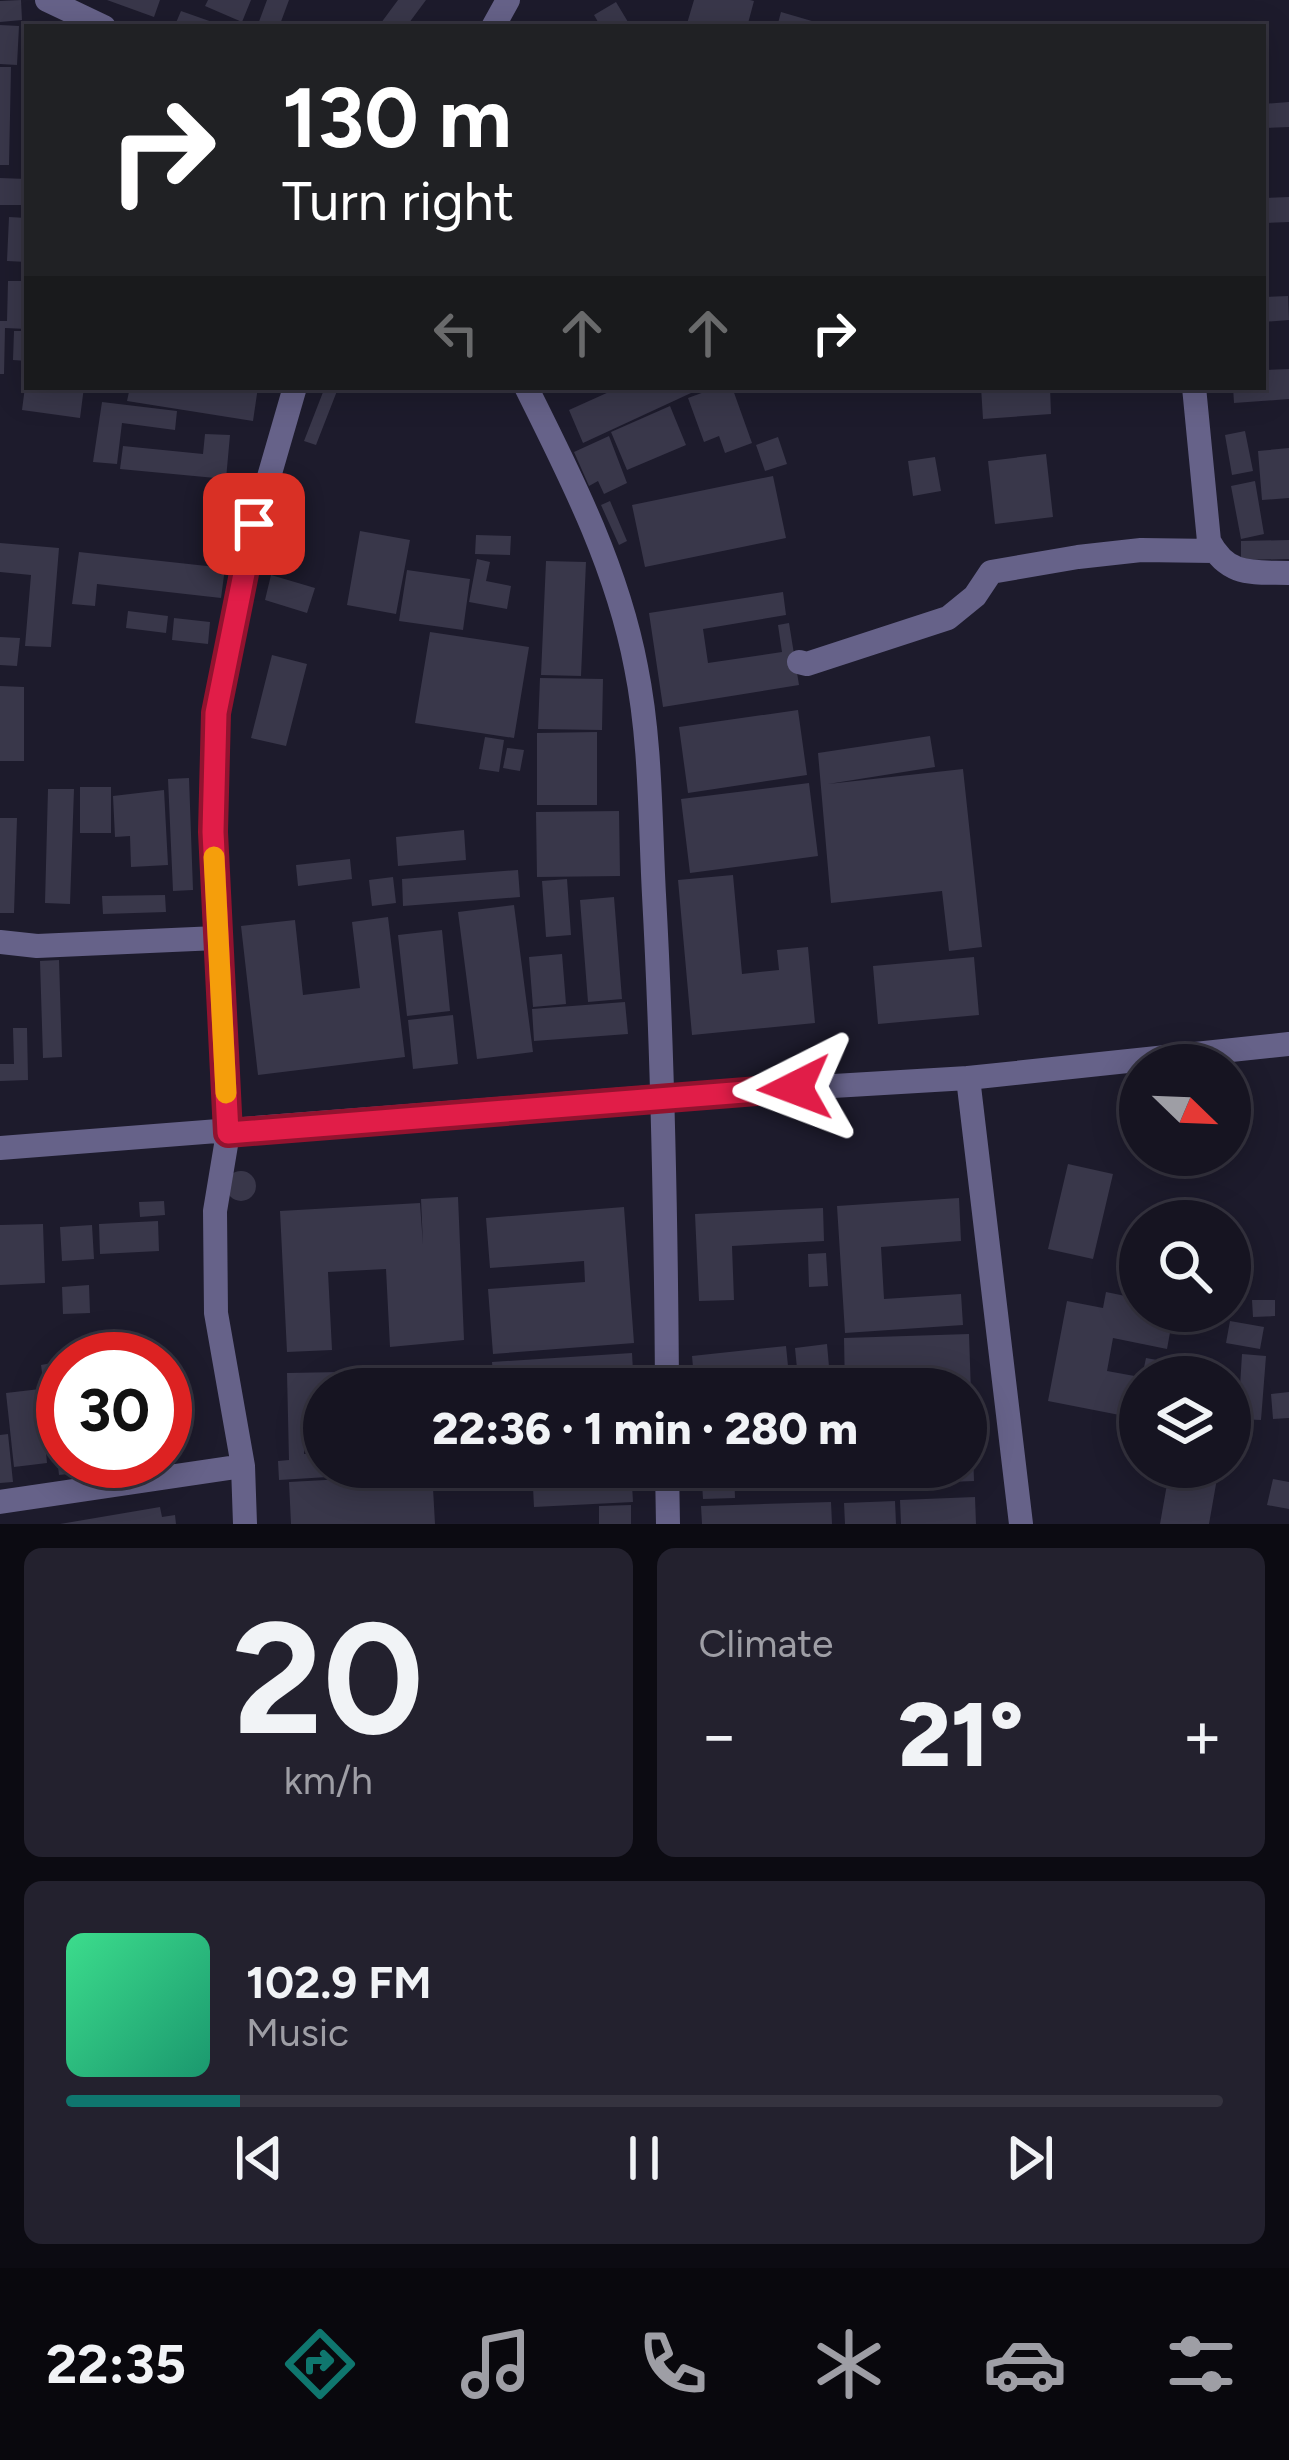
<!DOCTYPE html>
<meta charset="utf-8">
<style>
body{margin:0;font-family:Figtree,sans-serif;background:#23212e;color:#f1f3f6;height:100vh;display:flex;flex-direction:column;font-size:45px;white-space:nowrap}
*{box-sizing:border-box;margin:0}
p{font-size:39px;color:#9e9ea5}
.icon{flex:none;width:66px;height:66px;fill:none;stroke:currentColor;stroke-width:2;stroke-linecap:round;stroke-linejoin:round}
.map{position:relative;height:1524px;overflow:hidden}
.sheet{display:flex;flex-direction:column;gap:24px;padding:24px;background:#0c0b12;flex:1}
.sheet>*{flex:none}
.banner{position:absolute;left:24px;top:24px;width:1242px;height:366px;border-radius:0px;box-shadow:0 6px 30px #0003,0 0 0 3px #35333f;background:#202124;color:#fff;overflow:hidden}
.needle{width:78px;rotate:113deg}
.tools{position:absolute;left:1119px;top:1044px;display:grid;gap:24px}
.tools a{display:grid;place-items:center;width:132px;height:132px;border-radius:50%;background:#161421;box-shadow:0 6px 30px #0003,0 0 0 3px #35333f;font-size:60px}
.speed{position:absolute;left:36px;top:1332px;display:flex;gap:24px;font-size:60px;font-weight:700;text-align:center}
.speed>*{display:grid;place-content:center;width:156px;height:156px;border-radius:50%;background:#161421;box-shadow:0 6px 30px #0003,0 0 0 3px #35333f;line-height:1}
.speed .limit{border:18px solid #d22;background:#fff;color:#111}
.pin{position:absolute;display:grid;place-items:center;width:102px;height:102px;color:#fff;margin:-51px;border-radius:24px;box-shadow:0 6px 18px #0006}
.me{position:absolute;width:132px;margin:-66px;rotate:267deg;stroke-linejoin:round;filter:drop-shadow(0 0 9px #0008)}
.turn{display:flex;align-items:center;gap:42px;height:252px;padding:0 60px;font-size:54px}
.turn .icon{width:156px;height:156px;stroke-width:2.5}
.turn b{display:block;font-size:84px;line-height:102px}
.lanes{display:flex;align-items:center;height:114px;padding:0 60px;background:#0003;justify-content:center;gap:60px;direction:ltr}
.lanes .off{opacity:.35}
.big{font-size:90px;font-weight:800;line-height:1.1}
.sheet .card{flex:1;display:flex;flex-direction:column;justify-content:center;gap:18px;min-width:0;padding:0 42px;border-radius:18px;background:#23212e}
.sheet .dial{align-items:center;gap:0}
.dial b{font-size:156px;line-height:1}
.song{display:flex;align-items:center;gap:36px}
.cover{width:144px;height:144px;border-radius:18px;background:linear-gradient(135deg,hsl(150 70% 55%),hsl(160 70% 35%))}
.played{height:12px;border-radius:6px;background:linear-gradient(90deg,#0f766e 15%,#35333f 15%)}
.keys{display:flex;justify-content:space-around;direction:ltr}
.heat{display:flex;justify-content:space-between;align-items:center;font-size:66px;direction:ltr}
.sheet .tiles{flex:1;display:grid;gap:24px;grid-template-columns:1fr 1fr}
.card:last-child{grid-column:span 2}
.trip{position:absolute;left:303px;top:1368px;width:684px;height:120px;border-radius:60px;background:#161421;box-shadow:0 6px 30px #0003,0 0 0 3px #35333f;font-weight:800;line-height:120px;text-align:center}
.menu{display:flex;height:192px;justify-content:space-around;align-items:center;background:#09080d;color:#9e9ea5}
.menu .icon{width:84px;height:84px}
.menu .current{color:#0f766e}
.menu b{font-size:54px;color:#f1f3f6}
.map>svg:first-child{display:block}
</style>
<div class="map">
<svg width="1289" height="1524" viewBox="0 0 1289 1524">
<rect width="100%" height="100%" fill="#1d1b2c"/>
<!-- building -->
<path fill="#39374a" d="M21,0l1,20 -22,2v-21z
M107,0h53l-6,17z
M208,0h43l-9,22 -37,-16z
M267,0h22l-10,27h-22z
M398,0h28l-20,27h-28z
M694,0h56l4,1 -7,26h-61z
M616,2l15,25h-30l-7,-12z
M181,11l34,12 -1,4 -39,-2z
M781,12l48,14v1h-52z
M0,25l19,1 -2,39 -17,-1z
M0,67h11l-2,98h-9z
M1289,102v25l-26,1v-24z
M0,178l27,1v26h-27z
M1289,197v25l-26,1v-25z
M9,217l18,1v44l-20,-1z
M8,281h19v48l-22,-1 -1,46h-4v-53h7z
M1288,296l1,24 -26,2v-25z
M14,331h13v30l-14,-1z
M1289,369v30l-55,4 -1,-16h30v-17z
M25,387h59l-4,31 -58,-8z
M130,387h74l29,5v-5h25l-5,34 -126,-20z
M325,387l12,4 -21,54 -12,-4z
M620,387h84l-121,56 -14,-33z
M718,387h14l20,56 -27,10 -6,-17 -15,6 -16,-44z
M981,387h69l1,27 -68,5z
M102,402l75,9 -2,19 -53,-7 -5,41 -24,-2z
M670,406l16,39 -59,25 -16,-38z
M1245,431l8,40 -21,4 -7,-40z
M205,434l25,1 -4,44 -106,-10 3,-23 80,8z
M609,436l18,47 -23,11 -6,-13 -9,5 -15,-34z
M778,437l9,27 -22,7 -9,-26z
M1289,448v50l-27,2 -4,-49z
M1046,454l7,63 -58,7 -7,-63z
M935,457l6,34 -28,5 -5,-35z
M773,476l13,62 -141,29 -13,-62z
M1255,481l9,53 -23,5 -10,-53z
M610,501l17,40 -8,4 -18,-40z
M360,531l50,9 -14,74 -49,-9z
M476,535l35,1 -1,19 -35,-1z
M1289,540v19l-48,1v-19z
M0,543l59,5 -8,99 -26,-1 6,-71 -31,-3z
M79,552l146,16 -4,30 -124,-14 -2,22 -23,-2z
M477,559l13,3 -4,19 25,5 -4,23 -38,-7z
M546,561l40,1 -5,114 -40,-1z
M407,570l63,9 -7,51 -64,-9z
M271,575l44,13 -8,25 -42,-13z
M783,592l3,23 -83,14 5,34 74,-11 -4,-27 11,-2 10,62 -136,22 -14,-94z
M128,611l40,5 -2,17 -40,-5z
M174,618l36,4 -2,22 -36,-4z
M430,632l99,15 -15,91 -99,-15z
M0,637l20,1 -3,28 -17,-1z
M272,655l35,9 -21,82 -35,-8z
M540,678l63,1 -1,51 -64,-1z
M0,686l24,1v74h-24z
M798,710l9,65 -119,18 -9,-66z
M597,732v73h-60v-72z
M930,736l5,31 -107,17 135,-15 19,178 -33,4 -7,-60 -111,12 -13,-150z
M485,737l19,3 -5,32 -20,-3z
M507,748l17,2 -4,21 -17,-3z
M189,778l4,112 -20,1 -5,-112z
M809,783l9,73 -128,17 -9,-74z
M80,787h31v46h-31z
M48,789h26l-4,115 -25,-1z
M164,790l4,75 -37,2 -1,-31 -15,1 -2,-41z
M619,811l1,65 -83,1 -1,-65z
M0,818h17l-3,95h-14z
M464,830l2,30 -68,6 -2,-29z
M350,859l2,20 -54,7 -2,-21z
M518,870l2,27 -117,9 -1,-27z
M733,875l9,99 37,-4 -2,-20 31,-3 7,76 -123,12 -14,-155z
M393,877l3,26 -24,3 -3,-26z
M567,879l4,56 -25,2 -4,-56z
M165,895l1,17 -63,2 -1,-18z
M614,897l8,102 -34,3 -8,-102z
M514,905l19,147 -56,7 -19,-147z
M388,917l17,140 -147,18 -17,-149 54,-6 8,75 57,-7 -8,-66z
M442,930l8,81 -43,5 -9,-81z
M562,954l4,50 -33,3 -4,-50z
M974,957l5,58 -101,9 -5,-58z
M59,960l3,97 -19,1 -3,-97z
M625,1002l3,32 -94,7 -2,-32z
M453,1015l5,49 -45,5 -5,-49z
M13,1028h14l1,52 -28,1v-17h14z
M1068,1164l45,10 -20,85 -45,-10z
M226 1186a15 15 0 1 1 30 0a15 15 0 1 1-30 0Z
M458,1197l6,143 -74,7 -4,-78 -58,3 4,78 -45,2 -7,-141 140,-8 3,42 -2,-46z
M959,1198l2,43 -80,6 3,52 77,-5 2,31 -118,8 -8,-127z
M164,1201l1,14 -25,2 -1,-15z
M624,1207l10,136 -141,11 -5,-65 97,-7 -1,-21 -94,7 -4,-50z
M823,1208l1,33 -92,5 2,54 -35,1 -4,-87z
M158,1221l1,30 -59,3 -1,-30z
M43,1224l2,59 -45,2v-60z
M92,1225l2,34 -32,2 -2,-34z
M826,1253l2,33 -19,1 -1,-33z
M89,1285l1,28 -27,1 -1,-27z
M1106,1292l34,7v12h34l-7,38 -54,-11 -6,33 33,6v42l-92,-18 19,-100 36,7z
M1252,1300h23v16l-22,1z
M1230,1321l34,6 -4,22 -34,-6z
M969,1334l5,147 -126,5v-19h118v-78h-121l-1,-51z
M827,1344l4,45h-32l-4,-41z
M786,1346l3,30 -47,5 1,8h-48l-3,-33z
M632,1353l2,36h-140l-2,-27z
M1242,1354l24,2 -5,64 -23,-1z
M1146,1358l22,4 -3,15h-23z
M63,1361v22l-19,3 -3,-21z
M171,1368l6,40 -12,2v-41z
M342,1372l1,17h-19l-4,60h-16v5l20,-1 4,24 -49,3 -1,-19 11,-1 -2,-87z
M40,1389l7,74 -33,4 -8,-74z
M1289,1392v26l-16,1 -2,-25z
M179,1410l7,34 -21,4v-35z
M63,1419v42h54l1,7 -59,7 -6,-55z
M8,1434l5,48 -13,1v-48z
M434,1467h22v21h-23l2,36h-144l-2,-42 145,-8z
M532,1467h99l2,35 -99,5z
M701,1467h33l1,31 -32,1z
M761,1467h26l1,18 -26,1z
M1170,1467h49l-10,57h-49z
M1273,1479l16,3v27l-22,-4z
M975,1497l1,27h-75l-1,-24z
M895,1501l1,23h-51l-1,-21z
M831,1502l1,22h-130l-1,-18z
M631,1505v19h-32v-18z
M160,1507l2,10 13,-2 1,9h-116z"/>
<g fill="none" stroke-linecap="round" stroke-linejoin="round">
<!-- street -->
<path stroke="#666289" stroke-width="24" d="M47,0l57,27
M493,27l15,-27
M526,387c45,90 91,180 110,280 15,74 14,153 18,228 9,165 12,329 13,494
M1194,387l15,154c19,36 43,31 80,32
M799,662l8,2 141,-46 27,-22 16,-24 87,-15 63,-7 73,1
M0,942l37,4 180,-8
M968,1078l53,446
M0,1148l665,-52 303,-18 321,-34
M667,1467l1,57
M0,1502l243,-36
M245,1524l-2,-58 -27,-153 -1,-102 13,-78 -15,-301 3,-119 26,-143 53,-183"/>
</g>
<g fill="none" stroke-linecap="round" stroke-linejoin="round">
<defs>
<path id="route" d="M254,524l-38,189 -3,119 15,301 567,-45"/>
</defs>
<!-- route casing -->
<use href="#route" stroke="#92132f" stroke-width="30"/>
<!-- route -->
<use href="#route" stroke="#e11d48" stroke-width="21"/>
<!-- slow -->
<path stroke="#f59e0b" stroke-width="21" d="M214,857l12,236"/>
</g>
</svg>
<div class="tools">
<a><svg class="needle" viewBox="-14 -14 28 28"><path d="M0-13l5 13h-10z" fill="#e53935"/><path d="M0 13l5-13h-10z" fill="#9e9ea5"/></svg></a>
<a><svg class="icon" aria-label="search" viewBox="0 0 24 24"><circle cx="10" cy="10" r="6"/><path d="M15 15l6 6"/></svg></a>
<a><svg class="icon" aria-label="layers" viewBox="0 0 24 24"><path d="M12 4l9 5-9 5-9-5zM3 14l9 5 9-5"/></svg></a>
</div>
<div class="speed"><div class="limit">30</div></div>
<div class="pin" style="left:254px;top:524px;background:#d93025"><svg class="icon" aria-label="arrive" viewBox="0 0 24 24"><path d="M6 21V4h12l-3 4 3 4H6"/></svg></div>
<svg class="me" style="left:795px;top:1088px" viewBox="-20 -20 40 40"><path d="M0-17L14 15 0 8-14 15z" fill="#e11d48" stroke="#fff" stroke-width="4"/></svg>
<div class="trip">22:36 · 1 min · 280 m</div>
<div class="banner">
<div class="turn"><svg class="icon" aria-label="right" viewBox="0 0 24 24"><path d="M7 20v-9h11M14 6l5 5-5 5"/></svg><div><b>130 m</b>Turn right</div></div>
<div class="lanes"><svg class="icon off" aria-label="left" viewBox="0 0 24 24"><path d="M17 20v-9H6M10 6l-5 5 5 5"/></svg><svg class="icon off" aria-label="ahead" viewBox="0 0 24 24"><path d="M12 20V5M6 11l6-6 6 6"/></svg><svg class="icon off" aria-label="ahead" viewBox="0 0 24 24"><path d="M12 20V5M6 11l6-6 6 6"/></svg><svg class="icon" aria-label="right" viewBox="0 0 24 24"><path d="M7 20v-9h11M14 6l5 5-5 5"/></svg></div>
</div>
</div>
<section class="sheet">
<div class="tiles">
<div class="card dial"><b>20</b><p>km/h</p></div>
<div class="card"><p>Climate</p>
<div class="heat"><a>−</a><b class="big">21°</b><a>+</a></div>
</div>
<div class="card">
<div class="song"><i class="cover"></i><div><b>102.9 FM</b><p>Music</p></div></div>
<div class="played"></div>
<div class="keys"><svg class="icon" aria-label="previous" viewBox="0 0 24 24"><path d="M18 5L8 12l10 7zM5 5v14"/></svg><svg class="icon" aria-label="pause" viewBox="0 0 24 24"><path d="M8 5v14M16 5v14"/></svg><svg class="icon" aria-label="next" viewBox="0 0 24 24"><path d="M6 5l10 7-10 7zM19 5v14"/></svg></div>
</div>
</div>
</section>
<nav class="menu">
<b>22:35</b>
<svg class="icon current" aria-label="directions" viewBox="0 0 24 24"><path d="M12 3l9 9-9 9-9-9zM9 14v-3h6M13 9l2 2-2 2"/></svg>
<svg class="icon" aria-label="music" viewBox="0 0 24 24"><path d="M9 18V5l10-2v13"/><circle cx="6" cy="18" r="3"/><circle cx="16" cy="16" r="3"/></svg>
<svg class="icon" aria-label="phone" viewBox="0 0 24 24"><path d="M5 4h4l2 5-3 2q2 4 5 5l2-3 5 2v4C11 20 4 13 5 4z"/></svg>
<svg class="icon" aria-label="climate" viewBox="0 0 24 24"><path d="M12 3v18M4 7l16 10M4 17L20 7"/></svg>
<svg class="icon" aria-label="car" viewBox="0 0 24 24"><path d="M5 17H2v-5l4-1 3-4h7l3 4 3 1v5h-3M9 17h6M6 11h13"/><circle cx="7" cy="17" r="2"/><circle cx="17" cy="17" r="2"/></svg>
<svg class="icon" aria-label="filters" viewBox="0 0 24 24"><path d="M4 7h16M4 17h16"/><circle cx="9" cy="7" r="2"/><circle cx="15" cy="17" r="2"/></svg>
</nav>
